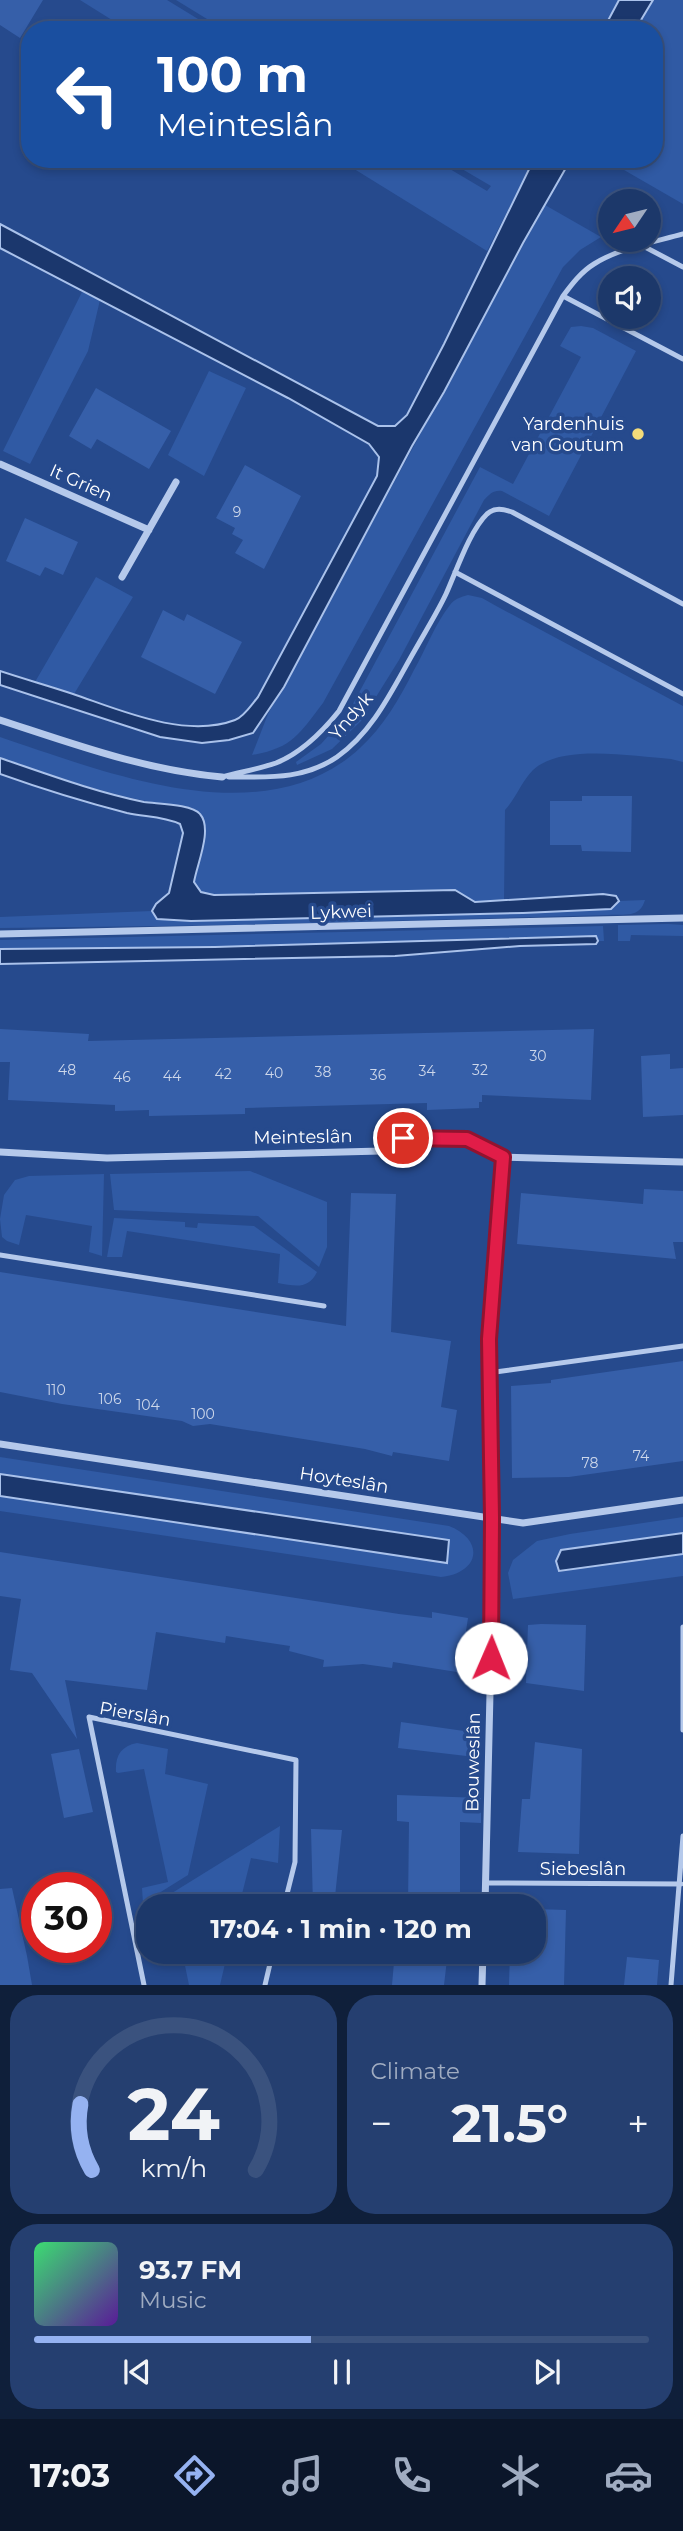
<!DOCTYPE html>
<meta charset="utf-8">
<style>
body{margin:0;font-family:Montserrat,sans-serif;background:#253f70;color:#f1f3f6;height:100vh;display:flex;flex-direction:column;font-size:26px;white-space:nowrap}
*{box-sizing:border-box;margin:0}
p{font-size:23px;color:#a0acc1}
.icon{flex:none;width:38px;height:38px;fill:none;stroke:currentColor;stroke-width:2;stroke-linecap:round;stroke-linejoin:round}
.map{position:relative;height:1985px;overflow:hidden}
.details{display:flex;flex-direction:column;gap:10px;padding:10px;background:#0f1f3a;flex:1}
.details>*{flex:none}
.guide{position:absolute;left:21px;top:21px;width:642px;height:147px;border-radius:28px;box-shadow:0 4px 10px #0003,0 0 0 2px #3a527e;background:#1a4fa0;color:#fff;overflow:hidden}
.needle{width:46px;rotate:235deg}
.buttons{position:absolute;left:598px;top:189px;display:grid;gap:14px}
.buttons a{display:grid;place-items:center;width:63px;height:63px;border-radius:50%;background:#1c386a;box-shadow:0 4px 10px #0003,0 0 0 2px #3a527e;font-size:35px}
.speed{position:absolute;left:21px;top:1872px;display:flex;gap:14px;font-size:35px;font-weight:700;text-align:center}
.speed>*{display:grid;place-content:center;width:91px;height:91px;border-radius:50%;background:#1c386a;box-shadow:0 4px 10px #0003,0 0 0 2px #3a527e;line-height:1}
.speed .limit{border:10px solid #d22;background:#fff;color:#111}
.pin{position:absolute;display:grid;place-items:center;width:60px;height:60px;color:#fff;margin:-30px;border:4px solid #fff;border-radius:50%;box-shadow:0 2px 7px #0007}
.me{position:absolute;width:77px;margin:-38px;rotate:1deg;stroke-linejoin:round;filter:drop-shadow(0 0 5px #0008)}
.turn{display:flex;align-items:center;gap:24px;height:147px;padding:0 21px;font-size:32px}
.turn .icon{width:91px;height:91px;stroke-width:2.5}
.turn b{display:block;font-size:49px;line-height:60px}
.big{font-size:52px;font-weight:700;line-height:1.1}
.details .tile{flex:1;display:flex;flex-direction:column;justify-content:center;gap:10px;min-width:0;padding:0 24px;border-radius:28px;background:#253f70}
.details .dial{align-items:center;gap:0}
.dial svg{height:182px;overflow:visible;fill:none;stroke:#3a527e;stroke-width:7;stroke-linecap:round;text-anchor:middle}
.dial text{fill:#f1f3f6;stroke:none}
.song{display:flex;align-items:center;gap:21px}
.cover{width:84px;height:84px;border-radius:10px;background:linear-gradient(135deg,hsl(140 70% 55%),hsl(270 70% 35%))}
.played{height:7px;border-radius:4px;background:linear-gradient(90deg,#95b2f1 45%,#3a527e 45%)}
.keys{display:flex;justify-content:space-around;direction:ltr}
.heat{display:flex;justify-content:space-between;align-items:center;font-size:38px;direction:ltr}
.details .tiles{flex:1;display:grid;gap:10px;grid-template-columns:1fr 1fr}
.tile:last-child{grid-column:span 2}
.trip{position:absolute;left:136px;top:1894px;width:410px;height:70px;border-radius:28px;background:#1c386a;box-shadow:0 4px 10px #0003,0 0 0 2px #3a527e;font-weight:700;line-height:70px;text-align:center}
.tab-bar{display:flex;height:112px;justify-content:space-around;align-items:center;background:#0b162a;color:#a0acc1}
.tab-bar .icon{width:49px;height:49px}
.tab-bar .current{color:#95b2f1}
.tab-bar b{font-size:32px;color:#f1f3f6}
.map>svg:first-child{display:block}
</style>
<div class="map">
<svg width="683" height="1985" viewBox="0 0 683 1985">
<rect width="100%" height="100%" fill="#264a8d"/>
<!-- green -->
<path fill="#305aa4" d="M80,0h87l49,30h-88z
M176,0h443l-16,30h-378z
M653,0h30v204l-78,-45h49v-129h-19z
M338,159h95l54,32 4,-5 -46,-27h89l-47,92z
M545,205l56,32 -21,13 -17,17 -240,436c-24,31 -30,45 -71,52l16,-41z
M82,292l18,8 -12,51 -58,113 -27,-13z
M581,326l12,2 43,23 -87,165 -47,-25c-9,-1 -12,3 -18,9l-85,160 -38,61 -29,28 -35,16 -1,-3 25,-18 26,-29 133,-248 33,17 68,-127 -21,-11 11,-19z
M209,371l37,17 -42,88 -36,-21z
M96,577l37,20 -59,97 -39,-12z
M468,595l14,3 16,9 185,99v56l-12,-3c-36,-2 -109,-16 -138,11 -11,11 -17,28 -28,40l-1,91 -29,1 -20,-12 -241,5 -14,-3 -6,-10 10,-38 -11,-36c-67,-6 -129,-29 -193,-50v-21c105,35 264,100 360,11 23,-21 40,-50 54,-78 11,-19 22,-48 36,-65 4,-6 11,-8 18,-10z
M645,900c-5,18 -20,14 -37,15l-370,10 -238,3v-11l152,-6 5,8 34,2 198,-4 206,-7 16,-1 8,-8z
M668,924l15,1v11l-52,-1 -1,6h-12v-16z
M603,926l1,15h-6l-2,-5 -381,11 -215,2v-9z
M250,1171l77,31v45l-8,20 -61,-51 -144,-6 -4,-36z
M104,1174l-2,82 -13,-4 3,-26 -66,-11 -7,30 -12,-4 -5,-4 -2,-18 4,-24 11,-15 14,-4z
M114,1218l71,4v5l12,1 1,-5 56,3 63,46c-9,18 -22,14 -39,11l2,-29 -153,-23 -5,26h-15z
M0,1457l449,69c36,14 31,47 -8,51l-441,-66v-15l447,67 1,-23 -448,-66z
M683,1517v16l-122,17 -5,11 3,10 124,-17v22l-170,23 -5,-26 5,-13 24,-19 33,-7z
M137,1743l31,6 -3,25 43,10 -20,91 -45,28 -1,-15 26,-6 -24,-113 -26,4 -2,-1c-1,-16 5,-26 21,-29z
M280,1826l-2,37 -27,-5 -12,48h-88z
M182,1951h46l-8,34h-31z"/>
<!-- water -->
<path fill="#1b376d" stroke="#aac2eb" stroke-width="2" d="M619,0h34l-18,30h-32z
M534,159h37l-48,84 -79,149 -32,54 -128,241 -31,46 -24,7 -27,3 -42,-6 -160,-52v-14c24,8 49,15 73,23 47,16 112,45 162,26 9,-3 17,-16 23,-23l119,-221 2,-19 -10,-13 -81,-46 -288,-150v-24l378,202h17l12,-11 37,-71z
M0,758c47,16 95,34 144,44 14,2 48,2 56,12 13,15 -3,50 -6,68l7,10 13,3 241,-5 20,12 128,-8 13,2 3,5 -8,8 -88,4 -332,8 -34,-2 -5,-8 4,-7 13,-11 14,-60 -3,-9c-17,-8 -35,-7 -53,-11 -43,-11 -85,-24 -127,-39z
M596,936l2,5 -2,3 -76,2 -125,10 -395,8v-15l215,-2z
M0,1474l449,66 -2,23 -447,-67z
M683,1533v21l-124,17 -3,-10 5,-11z"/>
<!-- building -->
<path fill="#365fa9" d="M0,0h43l-23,38 -20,-13z
M96,388l75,43 -22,38 -52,-30 -6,10 -22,-13z
M245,465l56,31 -37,73 -29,-16 8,-13 -11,-6 3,-6 -19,-10z
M25,518l53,24 -15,33 -18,-8 -5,9 -34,-15z
M163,610l21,11 3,-7 55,28 -27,52 -74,-37z
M582,796h50l-1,56 -49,-1 -1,-6h-31v-44h32z
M0,1029l89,5 -1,7 506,-12 -3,71 -109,-5v7h-3v6l-52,2v-7l-148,4 -34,1v6l-96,2v-6l-34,1v-6l-107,-5 2,-38h-10z
M670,1054v15l13,-1v47l-40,2 -2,-61z
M644,1189l39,2v51h-10l3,17 -159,-15 4,-51 122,11z
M351,1193l45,1 -5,138 60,9 -10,66 16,3 -8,51 -56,-9 -1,4 -27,-7 -155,-25 -17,2 -11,-5 -120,-17 -62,-12v-120l346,54z
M683,1361v100l-114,16 -57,1 -1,-92 40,-3v-3z
M0,1552l399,62 33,4v-6l36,6 -9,58 -2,-4 -64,-10 -1,6 -29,-4 -40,3 1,-7 -35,-9 1,-5 -64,-10 -1,7 -69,-11 -9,58 -82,-10 12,59 -45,-66 -22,-3 11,-71 -21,-3z
M541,1624l45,1 -2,66 -58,-8 2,-58z
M401,1722l77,11 -3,24 -77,-9z
M535,1742l47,7 -3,105 -61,-2 4,-53h8z
M79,1749l14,63 -29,6 -13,-64z
M397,1795l84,3v25l-21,-1v84h-52l1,-84 -12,-1z
M311,1829l31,1 -8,76h-21z
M12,1888l15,68 5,29h-32v-96z
M534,1909l32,1 -2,75h-55l1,-34h24z
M395,1951h53l-4,34h-52z
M627,1957l32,3 -2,25h-33z"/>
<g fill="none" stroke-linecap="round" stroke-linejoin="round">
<!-- lane -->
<path stroke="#b5c9eb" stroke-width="5" d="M643,246l40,21
M563,296l120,63
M455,572l228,122
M222,777c18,-5 37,-8 54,-14 25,-10 47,-32 63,-52l224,-415c9,-12 18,-24 31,-32 25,-16 60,-22 89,-30
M229,777c39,0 74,3 108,-20 37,-26 56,-69 78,-107 10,-18 22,-37 31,-56 10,-22 24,-64 41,-80 8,-7 16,-5 25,-2l171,92
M0,1255l324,51
M488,1373l195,-27
M683,1627v103
M486,1883l195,1
M144,1985l-55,-268 207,43 -1,102 -11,44
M265,1985l8,-34
M671,1985l12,-149"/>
<!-- street -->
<path stroke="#b5c9eb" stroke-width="7" d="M0,464l149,66
M122,577l54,-95
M0,720c74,24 144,50 222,57
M0,934l683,-16
M0,1152l107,6 274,-7 22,-13 64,1 36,18 180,5
M0,1444l523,79 160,-23
M485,1906l7,-298 -3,-269 14,-182
M482,1985l1,-34"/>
</g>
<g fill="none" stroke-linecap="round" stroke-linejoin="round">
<defs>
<path id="route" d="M403,1138l64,1 36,18 -14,182 3,179 -1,140"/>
</defs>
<!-- route casing -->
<use href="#route" stroke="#92132f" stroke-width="18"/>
<!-- route -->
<use href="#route" stroke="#e11d48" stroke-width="12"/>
</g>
<!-- markers -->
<circle fill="#f4dc7a" stroke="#264a8d" stroke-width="2.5" cx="638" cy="434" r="7"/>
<g text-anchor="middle" stroke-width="7" stroke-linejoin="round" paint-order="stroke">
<!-- number labels -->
<g font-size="14" fill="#cdd7ea">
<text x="237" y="517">9</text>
<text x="538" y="1061">30</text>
<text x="67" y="1075">48</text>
<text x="480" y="1075">32</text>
<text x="427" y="1076">34</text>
<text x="323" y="1077">38</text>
<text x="274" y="1078">40</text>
<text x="223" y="1079">42</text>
<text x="378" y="1080">36</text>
<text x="172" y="1081">44</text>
<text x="122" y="1082">46</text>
<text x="56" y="1395">110</text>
<text x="110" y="1404">106</text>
<text x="148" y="1410">104</text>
<text x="203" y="1419">100</text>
<text x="641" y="1461">74</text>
<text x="590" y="1468">78</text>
</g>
<!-- poi labels -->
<g font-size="18" fill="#fff" stroke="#264a8d" text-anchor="end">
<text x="624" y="430">Yardenhuis<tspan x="624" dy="21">van Goutum</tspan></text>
</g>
<!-- street labels -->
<g font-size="18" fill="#fff" stroke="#264a8d">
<text transform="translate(81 483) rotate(24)" y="6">It Grien</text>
<text transform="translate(351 716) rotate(-49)" y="6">Yndyk</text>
<text transform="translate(341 912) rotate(-2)" y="6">Lykwei</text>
<text transform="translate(303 1137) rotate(-1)" y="6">Meinteslân</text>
<text transform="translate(344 1480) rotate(9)" y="6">Hoyteslân</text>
<text transform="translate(135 1714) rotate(10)" y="6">Pierslân</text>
<text transform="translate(473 1762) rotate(-89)" y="6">Bouweslân</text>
<text x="583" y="1875">Siebeslân</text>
</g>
</g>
</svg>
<div class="buttons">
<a><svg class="needle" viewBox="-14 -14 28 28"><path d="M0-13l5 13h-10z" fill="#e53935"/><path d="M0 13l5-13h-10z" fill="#a0acc1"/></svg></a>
<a><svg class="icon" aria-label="sound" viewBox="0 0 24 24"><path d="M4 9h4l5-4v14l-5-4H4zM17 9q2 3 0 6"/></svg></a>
</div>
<div class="speed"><div class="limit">30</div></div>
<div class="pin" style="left:403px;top:1138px;background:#d93025"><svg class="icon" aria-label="arrive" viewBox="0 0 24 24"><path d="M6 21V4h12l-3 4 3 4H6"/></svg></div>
<svg class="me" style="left:491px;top:1658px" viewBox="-20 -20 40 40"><circle r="19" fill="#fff"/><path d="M0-13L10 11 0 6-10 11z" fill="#e11d48"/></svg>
<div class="trip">17:04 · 1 min · 120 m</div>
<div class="guide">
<div class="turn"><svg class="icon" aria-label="left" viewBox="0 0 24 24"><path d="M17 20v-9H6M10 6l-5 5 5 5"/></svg><div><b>100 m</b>Meinteslân</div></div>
</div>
</div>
<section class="details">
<div class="tiles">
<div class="tile dial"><svg viewBox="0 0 100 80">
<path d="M14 69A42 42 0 1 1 86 69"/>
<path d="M14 69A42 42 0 0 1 9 40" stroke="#95b2f1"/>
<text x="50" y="56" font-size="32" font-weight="700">24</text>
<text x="50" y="72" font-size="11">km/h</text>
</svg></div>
<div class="tile"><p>Climate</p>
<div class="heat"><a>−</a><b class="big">21.5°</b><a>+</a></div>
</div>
<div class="tile">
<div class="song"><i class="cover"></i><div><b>93.7 FM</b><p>Music</p></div></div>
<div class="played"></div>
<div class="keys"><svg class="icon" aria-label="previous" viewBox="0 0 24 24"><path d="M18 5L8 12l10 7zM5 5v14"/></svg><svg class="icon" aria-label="pause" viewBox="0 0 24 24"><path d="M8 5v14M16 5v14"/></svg><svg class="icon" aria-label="next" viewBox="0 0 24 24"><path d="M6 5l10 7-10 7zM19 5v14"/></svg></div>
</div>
</div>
</section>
<nav class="tab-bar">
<b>17:03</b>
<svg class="icon current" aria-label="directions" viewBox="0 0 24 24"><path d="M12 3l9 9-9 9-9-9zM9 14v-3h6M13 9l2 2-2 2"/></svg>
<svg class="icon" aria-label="music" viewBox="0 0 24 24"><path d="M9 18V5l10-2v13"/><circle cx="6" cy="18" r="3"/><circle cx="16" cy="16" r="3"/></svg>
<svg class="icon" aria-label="phone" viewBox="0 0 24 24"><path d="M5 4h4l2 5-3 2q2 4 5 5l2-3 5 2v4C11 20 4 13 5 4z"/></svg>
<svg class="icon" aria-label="climate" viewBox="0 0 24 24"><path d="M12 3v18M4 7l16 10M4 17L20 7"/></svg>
<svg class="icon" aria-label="car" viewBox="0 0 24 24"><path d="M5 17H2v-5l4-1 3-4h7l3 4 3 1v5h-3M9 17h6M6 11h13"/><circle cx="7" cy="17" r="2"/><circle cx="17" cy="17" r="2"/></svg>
</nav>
